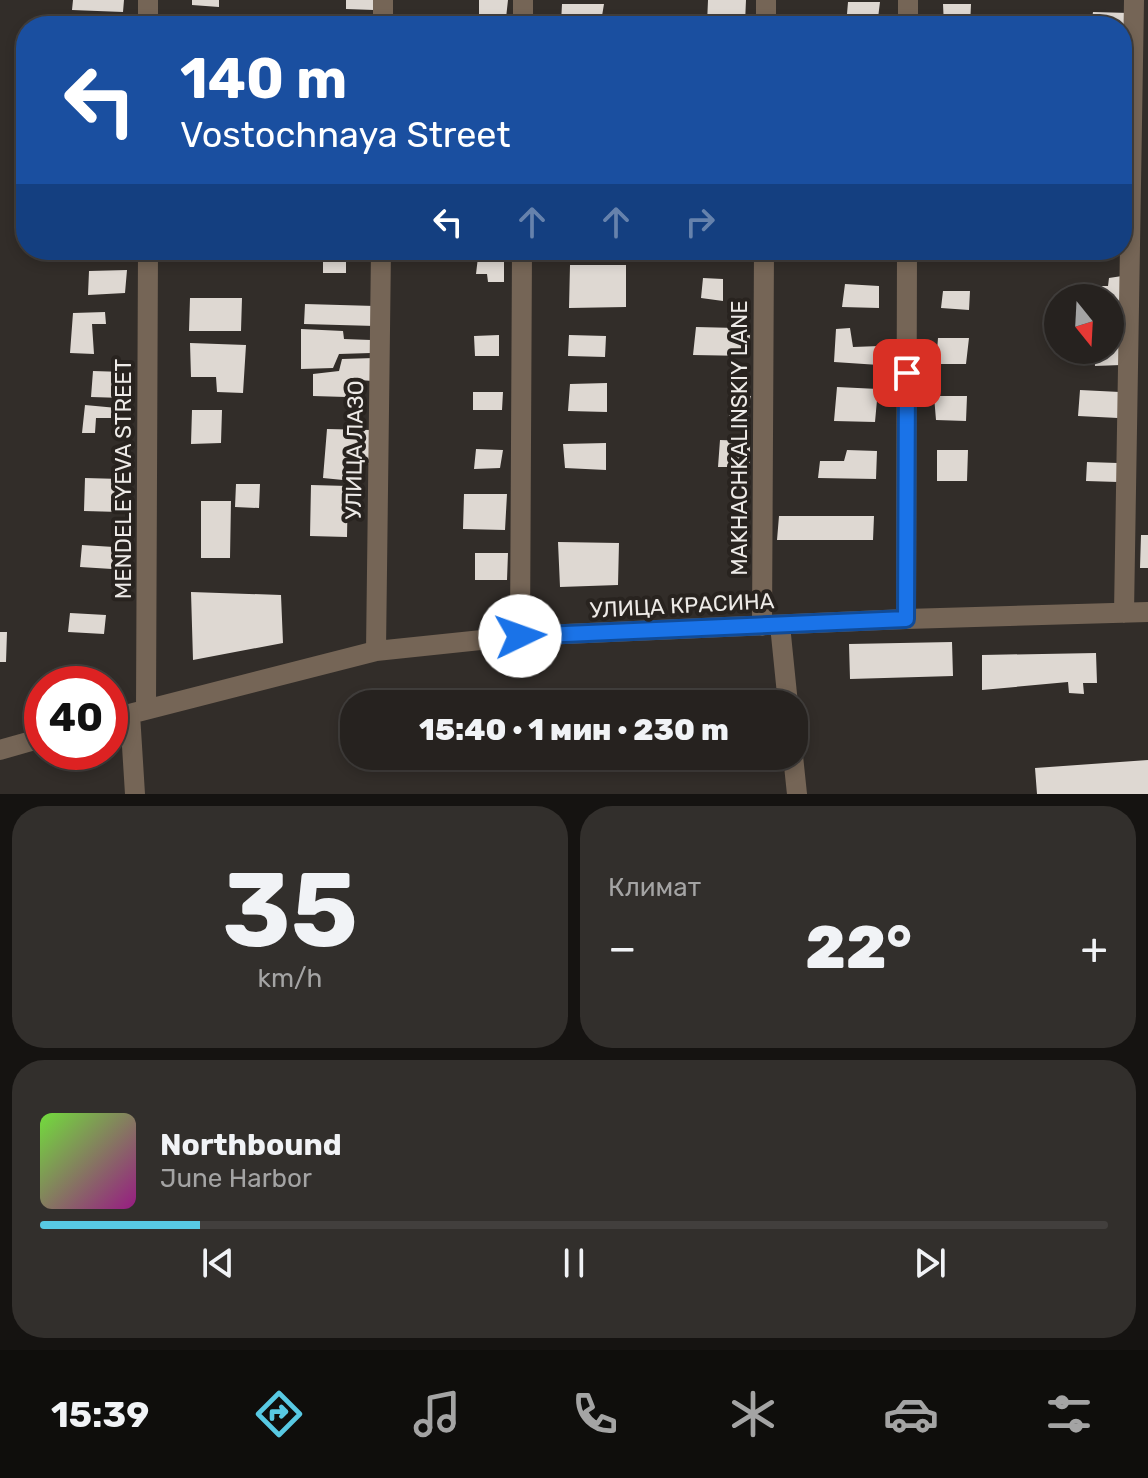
<!DOCTYPE html>
<html lang="ru">
<meta charset="utf-8">
<style>
body{margin:0;font-family:Rubik,sans-serif;background:#322f2c;color:#f1f3f6;height:100vh;display:flex;flex-direction:column;font-size:30px;white-space:nowrap}
*{box-sizing:border-box;margin:0}
p{font-size:26px;color:#a4a4a4}
.icon{flex:none;width:44px;height:44px;fill:none;stroke:currentColor;stroke-width:2;stroke-linecap:round;stroke-linejoin:round}
.map{position:relative;height:794px;overflow:hidden}
.sheet{display:flex;flex-direction:column;gap:12px;padding:12px;background:#151311;flex:1}
.sheet>*{flex:none}
.guide{position:absolute;left:16px;top:16px;width:1116px;height:244px;border-radius:32px;box-shadow:0 4px 12px #0003,0 0 0 2px #423f3d;background:#1a4fa0;color:#fff;overflow:hidden}
.needle{width:52px;rotate:162deg}
.controls{position:absolute;left:1044px;top:284px;display:grid;gap:16px}
.controls a{display:grid;place-items:center;width:80px;height:80px;border-radius:50%;background:#26221f;box-shadow:0 4px 12px #0003,0 0 0 2px #423f3d;font-size:40px}
.speed{position:absolute;left:24px;top:666px;display:flex;gap:16px;font-size:40px;font-weight:700;text-align:center}
.speed>*{display:grid;place-content:center;width:104px;height:104px;border-radius:50%;background:#26221f;box-shadow:0 4px 12px #0003,0 0 0 2px #423f3d;line-height:1}
.speed .limit{border:12px solid #d22;background:#fff;color:#111}
.pin{position:absolute;display:grid;place-items:center;width:68px;height:68px;color:#fff;margin:-34px;border-radius:16px;box-shadow:0 4px 12px #0006}
.me{position:absolute;width:88px;margin:-44px;rotate:87deg;stroke-linejoin:round;filter:drop-shadow(0 0 6px #0008)}
.turn{display:flex;align-items:center;gap:28px;height:168px;padding:0 32px;font-size:36px}
.turn .icon{width:104px;height:104px;stroke-width:2.5}
.turn b{display:block;font-size:56px;line-height:68px}
.lanes{display:flex;align-items:center;height:76px;padding:0 32px;background:#0003;justify-content:center;gap:40px;direction:ltr}
.lanes .off{opacity:.35}
.big{font-size:60px;font-weight:800;line-height:1.1}
.sheet .widget{flex:1;display:flex;flex-direction:column;justify-content:center;gap:12px;min-width:0;padding:0 28px;border-radius:32px;background:#322f2c}
.sheet .dial{align-items:center;gap:0}
.dial b{font-size:104px;line-height:1}
.song{display:flex;align-items:center;gap:24px}
.cover{width:96px;height:96px;border-radius:12px;background:linear-gradient(135deg,hsl(100 70% 55%),hsl(310 70% 35%))}
.played{height:8px;border-radius:4px;background:linear-gradient(90deg,#58c9e3 15%,#423f3d 15%)}
.keys{display:flex;justify-content:space-around;direction:ltr}
.heat{display:flex;justify-content:space-between;align-items:center;font-size:44px;direction:ltr}
.sheet .tiles{flex:1;display:grid;gap:12px;grid-template-columns:1fr 1fr}
.widget:last-child{grid-column:span 2}
.trip{position:absolute;left:340px;top:690px;width:468px;height:80px;border-radius:32px;background:#26221f;box-shadow:0 4px 12px #0003,0 0 0 2px #423f3d;font-weight:800;line-height:80px;text-align:center}
.dock{display:flex;height:128px;justify-content:space-around;align-items:center;background:#0f0e0c;color:#a4a4a4}
.dock .icon{width:56px;height:56px}
.dock .active{color:#58c9e3}
.dock b{font-size:36px;color:#f1f3f6}
.map>svg:first-child{display:block}
</style>
<div class="map">
<svg width="1148" height="794" viewBox="0 0 1148 794">
<rect width="100%" height="100%" fill="#322d29"/>
<!-- building -->
<path fill="#ded8d2" d="M73,0h51l-1,12 -51,-2z
M192,0h27v7l-27,-2z
M346,0h29l-1,10 -28,-1z
M479,0h29l-2,18h-27z
M708,0h38l-1,23 -38,1z
M848,2h32l-3,24h-31z
M562,4h42l-3,18 -40,1z
M943,4h28l-1,22h-26z
M1093,12l36,1 -1,20h-6v-7h-31z
M323,250h23v23h-23z
M942,250h26l-1,8 -26,-2z
M478,257l26,1v24h-16l-1,-8h-11z
M570,265h56v42l-57,1z
M127,270l-2,23 -37,2 1,-24z
M1122,276l-2,35h-10v-13h-18l1,-12h15l1,-8z
M703,278l20,1v22l-22,-3z
M845,284l34,2v22l-37,-1z
M943,291h27l-1,19 -28,-2z
M190,298h52l-1,33h-52z
M305,304l70,2v20l-71,-2z
M105,312l1,12h-14l2,30 -24,-1 3,-40z
M696,327l41,1v7h13l-2,21 -55,-1z
M850,328l3,19 27,-1 -1,19 -45,-3 2,-33z
M301,329l42,2 1,8 27,1v13l-32,1 -6,14 -32,1z
M499,335v21h-24l-1,-20z
M569,335l37,1 -1,21 -37,-1z
M938,338h31l-3,26h-30z
M190,343l56,2 -3,48 -26,-1 -1,-15h-25z
M1110,347h10l1,18 -26,1 -1,-16h16z
M374,358l-2,23 -24,-2 -2,18 -33,-1v-22l26,-3 3,-12z
M93,371l31,1 -1,26 -32,-1z
M607,383v29l-39,-1 2,-27z
M837,387l41,2 -3,33 -41,-1z
M1080,390l40,2 -2,26 -40,-2z
M473,392h30l-1,18h-29z
M731,395l20,1 -3,22h-19z
M934,396h33l-1,25 -30,-1z
M85,405l32,3v10h-21l-1,15h-13z
M192,410h30l-1,33 -30,1z
M327,429l44,1v34h-27l-1,16 -20,-2z
M720,440l30,1v26h-32z
M606,443v27l-41,-2 -2,-24z
M476,449l27,1 -3,18 -26,1z
M847,450l30,1 -1,28 -58,-1 2,-17h24z
M937,450h31l-1,31h-30z
M1087,462l31,1v19l-32,-1z
M85,478l36,1 -1,33 -36,-1z
M236,484h24l-1,24 -24,-1z
M311,485l37,1 -1,51 -37,-1z
M464,494h43l-2,36 -42,-1z
M201,501h30l-1,57h-29z
M779,516h95l-1,24h-96z
M1141,535h7v33h-8z
M558,542l61,1 -1,42 -58,2z
M82,545l32,2 -2,22 -32,-2z
M475,553h33l-1,27h-32z
M191,592l90,3 2,48 -90,17z
M70,613l36,2 -2,19 -36,-2z
M0,632h7l-1,30h-6z
M952,642l1,34 -103,3 -1,-35z
M1096,653l1,30h-14l1,11 -15,-1 -1,-11 -86,8v-35z
M410,756h88l1,2 -87,11z
M1148,760v34h-111l-2,-26z"/>
<g fill="none" stroke-linecap="round" stroke-linejoin="round">
<!-- minor -->
<path stroke="#756556" stroke-width="20" d="M148,26v-26
M383,26v-26
M523,26v-26
M766,26v-26
M908,26v-26
M1124,613l10,-613
M906,619l1,-369
M780,625l8,79
M762,626l2,-376
M520,636l2,-386
M376,651l5,-401
M146,709l2,-459
M130,714l5,80
M110,719l266,-68 144,-15 386,-17 242,-7
M0,750l42,-12
M793,756l4,38"/>
</g>
<g fill="none" stroke-linecap="round" stroke-linejoin="round">
<defs>
<path id="route" d="M520,636l386,-17 1,-246"/>
</defs>
<!-- route casing -->
<use href="#route" stroke="#114b97" stroke-width="20"/>
<!-- route -->
<use href="#route" stroke="#1a73e8" stroke-width="14"/>
</g>
<g text-anchor="middle" stroke-width="8" stroke-linejoin="round" paint-order="stroke">
<!-- street labels -->
<g font-size="22" fill="#edeae7" stroke="#28231f">
<text transform="translate(739 438) rotate(-90)" y="8">MAKHACHKALINSKIY LANE</text>
<text transform="translate(354 450) rotate(-89)" y="8">УЛИЦА ЛАЗО</text>
<text transform="translate(123 479) rotate(-90)" y="8">MENDELEYEVA STREET</text>
<text transform="translate(682 605) rotate(-3)" y="8">УЛИЦА КРАСИНА</text>
</g>
</g>
</svg>
<div class="controls">
<a><svg class="needle" viewBox="-14 -14 28 28"><path d="M0-13l5 13h-10z" fill="#e53935"/><path d="M0 13l5-13h-10z" fill="#a4a4a4"/></svg></a>
</div>
<div class="speed"><div class="limit">40</div></div>
<div class="pin" style="left:907px;top:373px;background:#d93025"><svg class="icon" aria-label="arrive" viewBox="0 0 24 24"><path d="M6 21V4h12l-3 4 3 4H6"/></svg></div>
<svg class="me" style="left:520px;top:636px" viewBox="-20 -20 40 40"><circle r="19" fill="#fff"/><path d="M0-13L10 11 0 6-10 11z" fill="#1a73e8"/></svg>
<div class="trip">15:40 · 1 мин · 230 m</div>
<div class="guide">
<div class="turn"><svg class="icon" aria-label="left" viewBox="0 0 24 24"><path d="M17 20v-9H6M10 6l-5 5 5 5"/></svg><div><b>140 m</b>Vostochnaya Street</div></div>
<div class="lanes"><svg class="icon" aria-label="left" viewBox="0 0 24 24"><path d="M17 20v-9H6M10 6l-5 5 5 5"/></svg><svg class="icon off" aria-label="ahead" viewBox="0 0 24 24"><path d="M12 20V5M6 11l6-6 6 6"/></svg><svg class="icon off" aria-label="ahead" viewBox="0 0 24 24"><path d="M12 20V5M6 11l6-6 6 6"/></svg><svg class="icon off" aria-label="right" viewBox="0 0 24 24"><path d="M7 20v-9h11M14 6l5 5-5 5"/></svg></div>
</div>
</div>
<section class="sheet">
<div class="tiles">
<div class="widget dial"><b>35</b><p>km/h</p></div>
<div class="widget"><p>Климат</p>
<div class="heat"><a>−</a><b class="big">22°</b><a>+</a></div>
</div>
<div class="widget">
<div class="song"><i class="cover"></i><div><b>Northbound</b><p>June Harbor</p></div></div>
<div class="played"></div>
<div class="keys"><svg class="icon" aria-label="previous" viewBox="0 0 24 24"><path d="M18 5L8 12l10 7zM5 5v14"/></svg><svg class="icon" aria-label="pause" viewBox="0 0 24 24"><path d="M8 5v14M16 5v14"/></svg><svg class="icon" aria-label="next" viewBox="0 0 24 24"><path d="M6 5l10 7-10 7zM19 5v14"/></svg></div>
</div>
</div>
</section>
<nav class="dock">
<b>15:39</b>
<svg class="icon active" aria-label="directions" viewBox="0 0 24 24"><path d="M12 3l9 9-9 9-9-9zM9 14v-3h6M13 9l2 2-2 2"/></svg>
<svg class="icon" aria-label="music" viewBox="0 0 24 24"><path d="M9 18V5l10-2v13"/><circle cx="6" cy="18" r="3"/><circle cx="16" cy="16" r="3"/></svg>
<svg class="icon" aria-label="phone" viewBox="0 0 24 24"><path d="M5 4h4l2 5-3 2q2 4 5 5l2-3 5 2v4C11 20 4 13 5 4z"/></svg>
<svg class="icon" aria-label="climate" viewBox="0 0 24 24"><path d="M12 3v18M4 7l16 10M4 17L20 7"/></svg>
<svg class="icon" aria-label="car" viewBox="0 0 24 24"><path d="M5 17H2v-5l4-1 3-4h7l3 4 3 1v5h-3M9 17h6M6 11h13"/><circle cx="7" cy="17" r="2"/><circle cx="17" cy="17" r="2"/></svg>
<svg class="icon" aria-label="filters" viewBox="0 0 24 24"><path d="M4 7h16M4 17h16"/><circle cx="9" cy="7" r="2"/><circle cx="15" cy="17" r="2"/></svg>
</nav>
